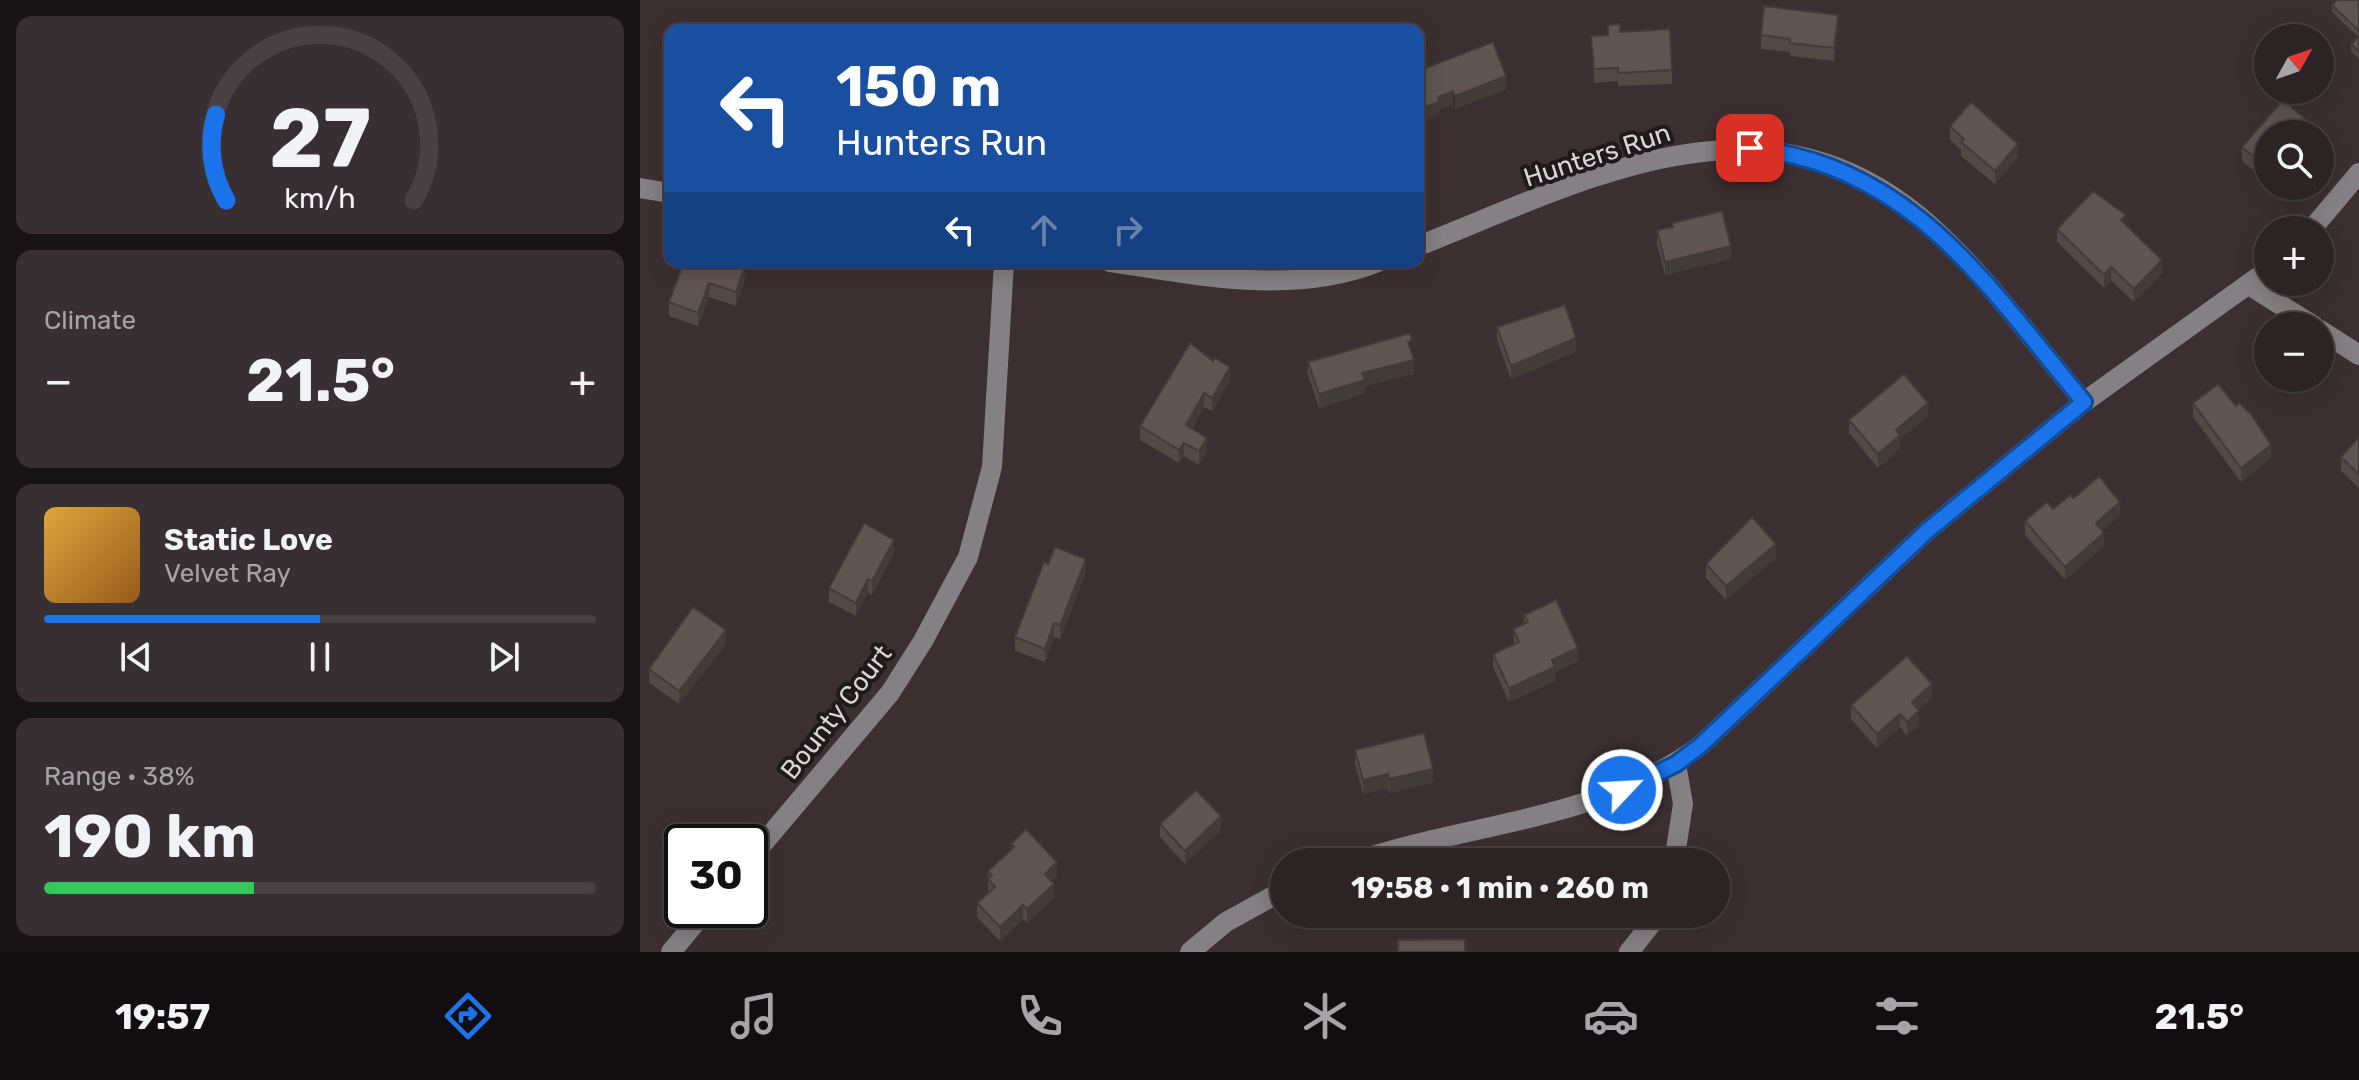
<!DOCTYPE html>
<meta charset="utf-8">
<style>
body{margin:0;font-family:Rubik,sans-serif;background:#382f32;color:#f1f3f6;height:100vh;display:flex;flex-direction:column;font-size:30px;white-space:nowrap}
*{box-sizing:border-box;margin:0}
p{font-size:26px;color:#a6a4a7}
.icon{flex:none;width:44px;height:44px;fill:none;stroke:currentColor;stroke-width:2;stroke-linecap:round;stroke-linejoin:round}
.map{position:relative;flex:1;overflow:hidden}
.side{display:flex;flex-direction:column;gap:16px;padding:16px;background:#181314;width:640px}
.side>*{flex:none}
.banner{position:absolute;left:24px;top:24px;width:760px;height:244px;border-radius:16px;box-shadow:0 4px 20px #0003,0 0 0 2px #484042;background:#1a4fa0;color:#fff;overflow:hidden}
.needle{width:52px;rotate:50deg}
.controls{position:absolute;left:1614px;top:24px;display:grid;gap:16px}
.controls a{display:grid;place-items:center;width:80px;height:80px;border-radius:50%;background:#2c2325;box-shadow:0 4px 20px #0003,0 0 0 2px #484042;font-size:40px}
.speed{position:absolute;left:24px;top:824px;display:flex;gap:16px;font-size:40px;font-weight:700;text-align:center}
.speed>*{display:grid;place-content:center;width:104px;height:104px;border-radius:50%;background:#2c2325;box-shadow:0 4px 20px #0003,0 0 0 2px #484042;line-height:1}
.speed .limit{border:4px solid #111;border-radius:12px;background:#fff;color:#111}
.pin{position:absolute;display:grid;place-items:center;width:68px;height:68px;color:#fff;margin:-34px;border-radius:16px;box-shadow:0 4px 12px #0006}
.me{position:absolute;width:88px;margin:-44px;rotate:65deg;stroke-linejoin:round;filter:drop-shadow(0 0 6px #0008)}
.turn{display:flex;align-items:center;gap:28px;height:168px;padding:0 40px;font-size:36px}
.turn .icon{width:104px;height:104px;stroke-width:2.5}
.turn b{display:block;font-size:56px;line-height:68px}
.lanes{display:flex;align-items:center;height:76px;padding:0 40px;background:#0003;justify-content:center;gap:40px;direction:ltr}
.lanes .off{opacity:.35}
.big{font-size:60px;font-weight:700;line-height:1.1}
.side .widget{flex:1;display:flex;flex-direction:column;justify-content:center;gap:12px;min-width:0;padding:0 28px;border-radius:16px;background:#382f32}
.side .dial{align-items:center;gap:0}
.dial svg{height:208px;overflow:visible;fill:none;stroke:#484042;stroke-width:7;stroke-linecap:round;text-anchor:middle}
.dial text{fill:#f1f3f6;stroke:none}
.song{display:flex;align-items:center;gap:24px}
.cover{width:96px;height:96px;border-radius:12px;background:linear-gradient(135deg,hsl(40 70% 55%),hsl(30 70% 35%))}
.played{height:8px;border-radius:4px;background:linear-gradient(90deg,#1a73e8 50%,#484042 50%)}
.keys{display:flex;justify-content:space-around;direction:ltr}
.heat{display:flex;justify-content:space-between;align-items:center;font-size:44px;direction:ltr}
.charge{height:12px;border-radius:6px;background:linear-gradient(90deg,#34c759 38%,#484042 0)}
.trip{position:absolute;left:630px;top:848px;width:460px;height:80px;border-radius:40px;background:#2c2325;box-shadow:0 4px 20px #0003,0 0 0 2px #484042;font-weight:700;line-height:80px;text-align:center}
.tab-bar{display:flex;height:128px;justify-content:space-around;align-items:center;background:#120e0f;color:#a6a4a7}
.tab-bar .icon{width:56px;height:56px}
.tab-bar .active{color:#1a73e8}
.tab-bar b{font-size:36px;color:#f1f3f6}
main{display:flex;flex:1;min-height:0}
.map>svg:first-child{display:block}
</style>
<main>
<section class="side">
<div class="widget dial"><svg viewBox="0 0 100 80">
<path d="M14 69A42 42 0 1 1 86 69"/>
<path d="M14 69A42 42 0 0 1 10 36" stroke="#1a73e8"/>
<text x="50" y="56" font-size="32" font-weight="700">27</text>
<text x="50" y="72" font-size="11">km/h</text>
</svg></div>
<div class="widget"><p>Climate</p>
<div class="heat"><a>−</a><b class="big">21.5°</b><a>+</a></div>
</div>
<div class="widget">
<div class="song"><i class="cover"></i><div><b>Static Love</b><p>Velvet Ray</p></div></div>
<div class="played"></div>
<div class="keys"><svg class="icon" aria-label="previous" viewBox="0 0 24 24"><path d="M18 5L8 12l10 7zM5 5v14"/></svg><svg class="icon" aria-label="pause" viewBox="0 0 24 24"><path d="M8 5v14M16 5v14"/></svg><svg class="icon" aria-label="next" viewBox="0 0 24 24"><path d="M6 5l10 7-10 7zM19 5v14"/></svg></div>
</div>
<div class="widget"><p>Range · 38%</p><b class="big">190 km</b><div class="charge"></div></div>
</section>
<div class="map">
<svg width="1719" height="952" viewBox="0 0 1719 952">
<rect width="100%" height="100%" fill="#3b2f31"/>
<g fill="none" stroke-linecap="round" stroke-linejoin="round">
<!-- minor -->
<path stroke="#858083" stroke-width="20" d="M0,188l30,5
M1671,230l48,-57
M778,246c166,-65 340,-163 501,-30 63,53 112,123 165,186
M470,262c87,13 183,34 268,0
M1609,285l65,41
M1680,330l39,25
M110,859l140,-166 33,-52 45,-84 24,-90 12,-205
M714,862c116,-40 246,-41 347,-117l226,-214 157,-129 184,-132
M1034,862l9,-58 -7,-40
M31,952l35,-42
M550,952l36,-30 58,-32
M989,952l30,-38"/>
</g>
<!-- wall -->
<path fill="#524844" d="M1719,0v59l-8,-8v-7l7,-7 -26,-25v-7z
M1198,28l-4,33 -44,-5v-4l-29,-3v-14z
M980,32l52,38v14l-54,2v-5l-24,2 -3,-47 17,-1z
M1643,100l26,22v12h-41v48l-26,-21v-14z
M1310,126l68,31 -23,27 -34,-28v-6l-11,-10z
M1032,223l59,36 -66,16 -8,-31v-14l15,-3z
M1486,224l36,49 -28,29 -23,-21 -7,7 -47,-46v-13z
M44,262l61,18 -9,26 -27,-9 -11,29 -29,-10v-14z
M857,327l79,25 -65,27 -14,-39z
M668,362l106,12 -49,12v7l-46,15 -11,-33z
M590,381l-18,30 -8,-4 -12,22 15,22 -8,14 -15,-9 -5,7 -39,-23v-14z
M1553,403l78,55 -30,24 -48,-65z
M1288,416l-28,23v10l-22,19 -29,-35v-13z
M1719,437v51l-18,-17v-14z
M1434,498l46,17 -18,16 2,15 -39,34 -40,-45v-14l28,-12z
M254,553l-22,42 -4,-3 -12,24 -27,-14v-14z
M1136,558l-50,42 -20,-22v-14z
M446,572l-26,67 -6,-2 -9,25 -30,-11v-14z
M884,615l54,46 -23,11v9l-46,21 -16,-35v-13l21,-10 -1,-15 11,-5z
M86,644l-47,60 -30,-21v-14z
M1292,698l-14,12 1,15 -12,11 -7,-9 -23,21 -26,-29v-14z
M715,750l78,32 -44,11 -1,-5 -25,6 -8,-31z
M520,824l61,6 -36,34 -25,-27z
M371,844l46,31 -6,6 3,17 -27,25 -4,-4 -23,22 -23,-24v-14l11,-10v-22l23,-21z"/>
<!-- shaded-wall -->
<path fill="#423b37" d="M1198,15v13l-4,33v-13z
M866,76v14l-51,19v-13z
M813,91v14l-14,5v5l-21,8v-13l20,-13z
M1669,122v12h-10z
M1378,144v13l-23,27v-13z
M1091,246v13l-66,16v-13z
M1522,260v13l-28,29v-13z
M105,266v14l-9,26v-14z
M1471,267v14l-7,7v-13z
M69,283v14l-11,29v-13z
M936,338v14l-65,27v-13z
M774,360v14l-49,12v7l-46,15v-14l43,-21z
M590,367v14l-18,30v-13z
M564,393v14l-18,32v-14z
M1288,403v13l-28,23v10l-22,19v-14l18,-24z
M567,438v13l-8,14v-14z
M544,443v13l-5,7v-13z
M1631,445v13l-30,24v-14z
M1480,502v13l-24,22v-14z
M1464,533v13l-39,34v-13z
M254,540v13l-22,42v-14z
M1136,544v14l-50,42v-14z
M446,559v13l-26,67v-14z
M228,579v13l-12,24v-13z
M414,623v14l-9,25v-13z
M86,630v14l-47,60v-13z
M938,648v13l-23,11v9l-46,21v-14l43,-28z
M1292,684v14l-20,18v-14z
M1279,711v14l-12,11v-14z
M1260,714v13l-23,21v-14z
M793,769v13l-44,11v-14z
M748,774v14l-25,6v-14z
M581,816v14l-36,34v-13z
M417,862v13l-12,12v-13z
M414,884v14l-27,25v-14z
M383,905v14l-23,22v-14z"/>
<!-- building -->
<path fill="#5f544f" stroke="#423b37" stroke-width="2" d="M1697,0h22v31l-27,-26z
M1124,6l74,9 -4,33 -44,-5v-4l-29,-4z
M980,24v8l50,-3 2,41 -54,3v-5l-24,1 -3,-33 17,-1v-10z
M1719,36v16l-8,-8z
M853,42l13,34 -51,20 -2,-5 -15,6 1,5 -21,8v-50h2l3,9z
M1643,100l26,22 -10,12h-31v35l-26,-22z
M1331,102l47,42 -23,27 -34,-29 3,-3 -14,-13z
M1453,191l33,24 -5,5 41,40 -28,29 -23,-22 -7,8 -47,-46z
M1082,211l9,35 -66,16 -8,-32 16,-3 -1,-4z
M44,262h50l11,4 -9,26 -27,-9 -11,30 -29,-11z
M925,305l11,33 -65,28 -14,-39z
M770,333l2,8 -4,1 6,18 -52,13 3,7 -46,14 -11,-32z
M550,343l23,18 2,-3 15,9 -18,31 -8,-5 -18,32 21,13 -8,13 -15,-8 -5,7 -39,-24z
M1264,374l24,29 -32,27 4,5 -22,19 -29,-34z
M1578,384l18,22 3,-3 12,11 20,31 -30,23 -48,-65z
M1719,437v38l-18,-18z
M1459,476l21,26 -24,21 8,10 -39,34 -40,-46 22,-19 6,7 17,-14 4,3z
M1112,517l24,27 -50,42 -20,-22z
M224,523l30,17 -22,41 -4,-2 -12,24 -27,-15z
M415,547l31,12 -26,66 -6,-2 -9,26 -30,-12 29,-75 4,2z
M916,600l22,48 -26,12 3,7 -46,21 -16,-34 26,-12 -6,-13 15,-7 -4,-7z
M53,607l33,23 -47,61 -30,-22z
M1267,656l25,28 -20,18 7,9 -12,11 -7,-8 -23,20 -26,-29z
M784,733l9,36 -44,10 -1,-5 -25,6 -8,-30z
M556,790l25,26 -36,35 -25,-27z
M386,829l31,33 -12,12 9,10 -27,25 -4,-4 -23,22 -23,-24 18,-16 -7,-8 4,-4 -4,-4 26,-24 -3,-3z
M825,939v13h-67v-12z"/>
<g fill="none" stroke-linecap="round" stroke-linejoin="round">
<defs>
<path id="route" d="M982,790l54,-26 25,-19 226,-214 157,-129c-97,-116 -170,-236 -334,-254"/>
</defs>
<!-- route casing -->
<use href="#route" stroke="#114b97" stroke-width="20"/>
<!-- route -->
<use href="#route" stroke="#1a73e8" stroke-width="14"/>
</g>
<g text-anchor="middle" stroke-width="8" stroke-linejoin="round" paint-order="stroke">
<!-- street labels -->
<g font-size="26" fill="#dcd4d5" stroke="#1e191a">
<text transform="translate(957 155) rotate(-18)" y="9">Hunters Run</text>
<text transform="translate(196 712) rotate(-52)" y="9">Bounty Court</text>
</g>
</g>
</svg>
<div class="controls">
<a><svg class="needle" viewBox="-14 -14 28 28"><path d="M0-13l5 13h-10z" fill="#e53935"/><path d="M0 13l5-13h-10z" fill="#a6a4a7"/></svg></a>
<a><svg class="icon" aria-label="search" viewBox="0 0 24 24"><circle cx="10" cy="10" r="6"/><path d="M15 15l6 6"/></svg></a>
<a>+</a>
<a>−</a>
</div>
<div class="speed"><div class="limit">30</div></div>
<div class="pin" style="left:1110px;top:148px;background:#d93025"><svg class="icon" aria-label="arrive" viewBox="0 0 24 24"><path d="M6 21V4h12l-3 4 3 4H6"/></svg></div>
<svg class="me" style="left:982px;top:790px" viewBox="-20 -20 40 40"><circle r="17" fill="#1a73e8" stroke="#fff" stroke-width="3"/><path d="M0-11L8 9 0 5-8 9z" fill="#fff"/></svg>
<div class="trip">19:58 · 1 min · 260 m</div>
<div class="banner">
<div class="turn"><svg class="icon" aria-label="left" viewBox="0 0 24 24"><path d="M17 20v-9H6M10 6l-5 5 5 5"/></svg><div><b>150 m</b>Hunters Run</div></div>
<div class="lanes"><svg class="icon" aria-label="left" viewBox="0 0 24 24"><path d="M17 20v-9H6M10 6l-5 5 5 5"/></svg><svg class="icon off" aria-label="ahead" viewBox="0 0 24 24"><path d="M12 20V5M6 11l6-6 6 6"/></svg><svg class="icon off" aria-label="right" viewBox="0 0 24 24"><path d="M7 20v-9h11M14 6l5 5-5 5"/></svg></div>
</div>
</div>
</main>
<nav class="tab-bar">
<b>19:57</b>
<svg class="icon active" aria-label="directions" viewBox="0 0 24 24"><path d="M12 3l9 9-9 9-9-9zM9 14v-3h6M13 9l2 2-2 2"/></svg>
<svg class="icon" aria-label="music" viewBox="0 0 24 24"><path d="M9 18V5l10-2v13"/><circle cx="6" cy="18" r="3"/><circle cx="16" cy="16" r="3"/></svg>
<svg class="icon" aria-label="phone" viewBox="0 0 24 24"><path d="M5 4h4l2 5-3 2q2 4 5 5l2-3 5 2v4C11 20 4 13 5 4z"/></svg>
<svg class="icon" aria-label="climate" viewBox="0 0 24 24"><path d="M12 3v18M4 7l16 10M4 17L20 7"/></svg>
<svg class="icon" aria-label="car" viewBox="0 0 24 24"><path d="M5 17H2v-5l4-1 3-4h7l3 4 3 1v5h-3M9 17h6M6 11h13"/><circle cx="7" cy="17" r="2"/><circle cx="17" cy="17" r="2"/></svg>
<svg class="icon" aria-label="filters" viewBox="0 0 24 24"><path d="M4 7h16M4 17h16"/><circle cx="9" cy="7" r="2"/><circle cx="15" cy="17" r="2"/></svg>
<b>21.5°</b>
</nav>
